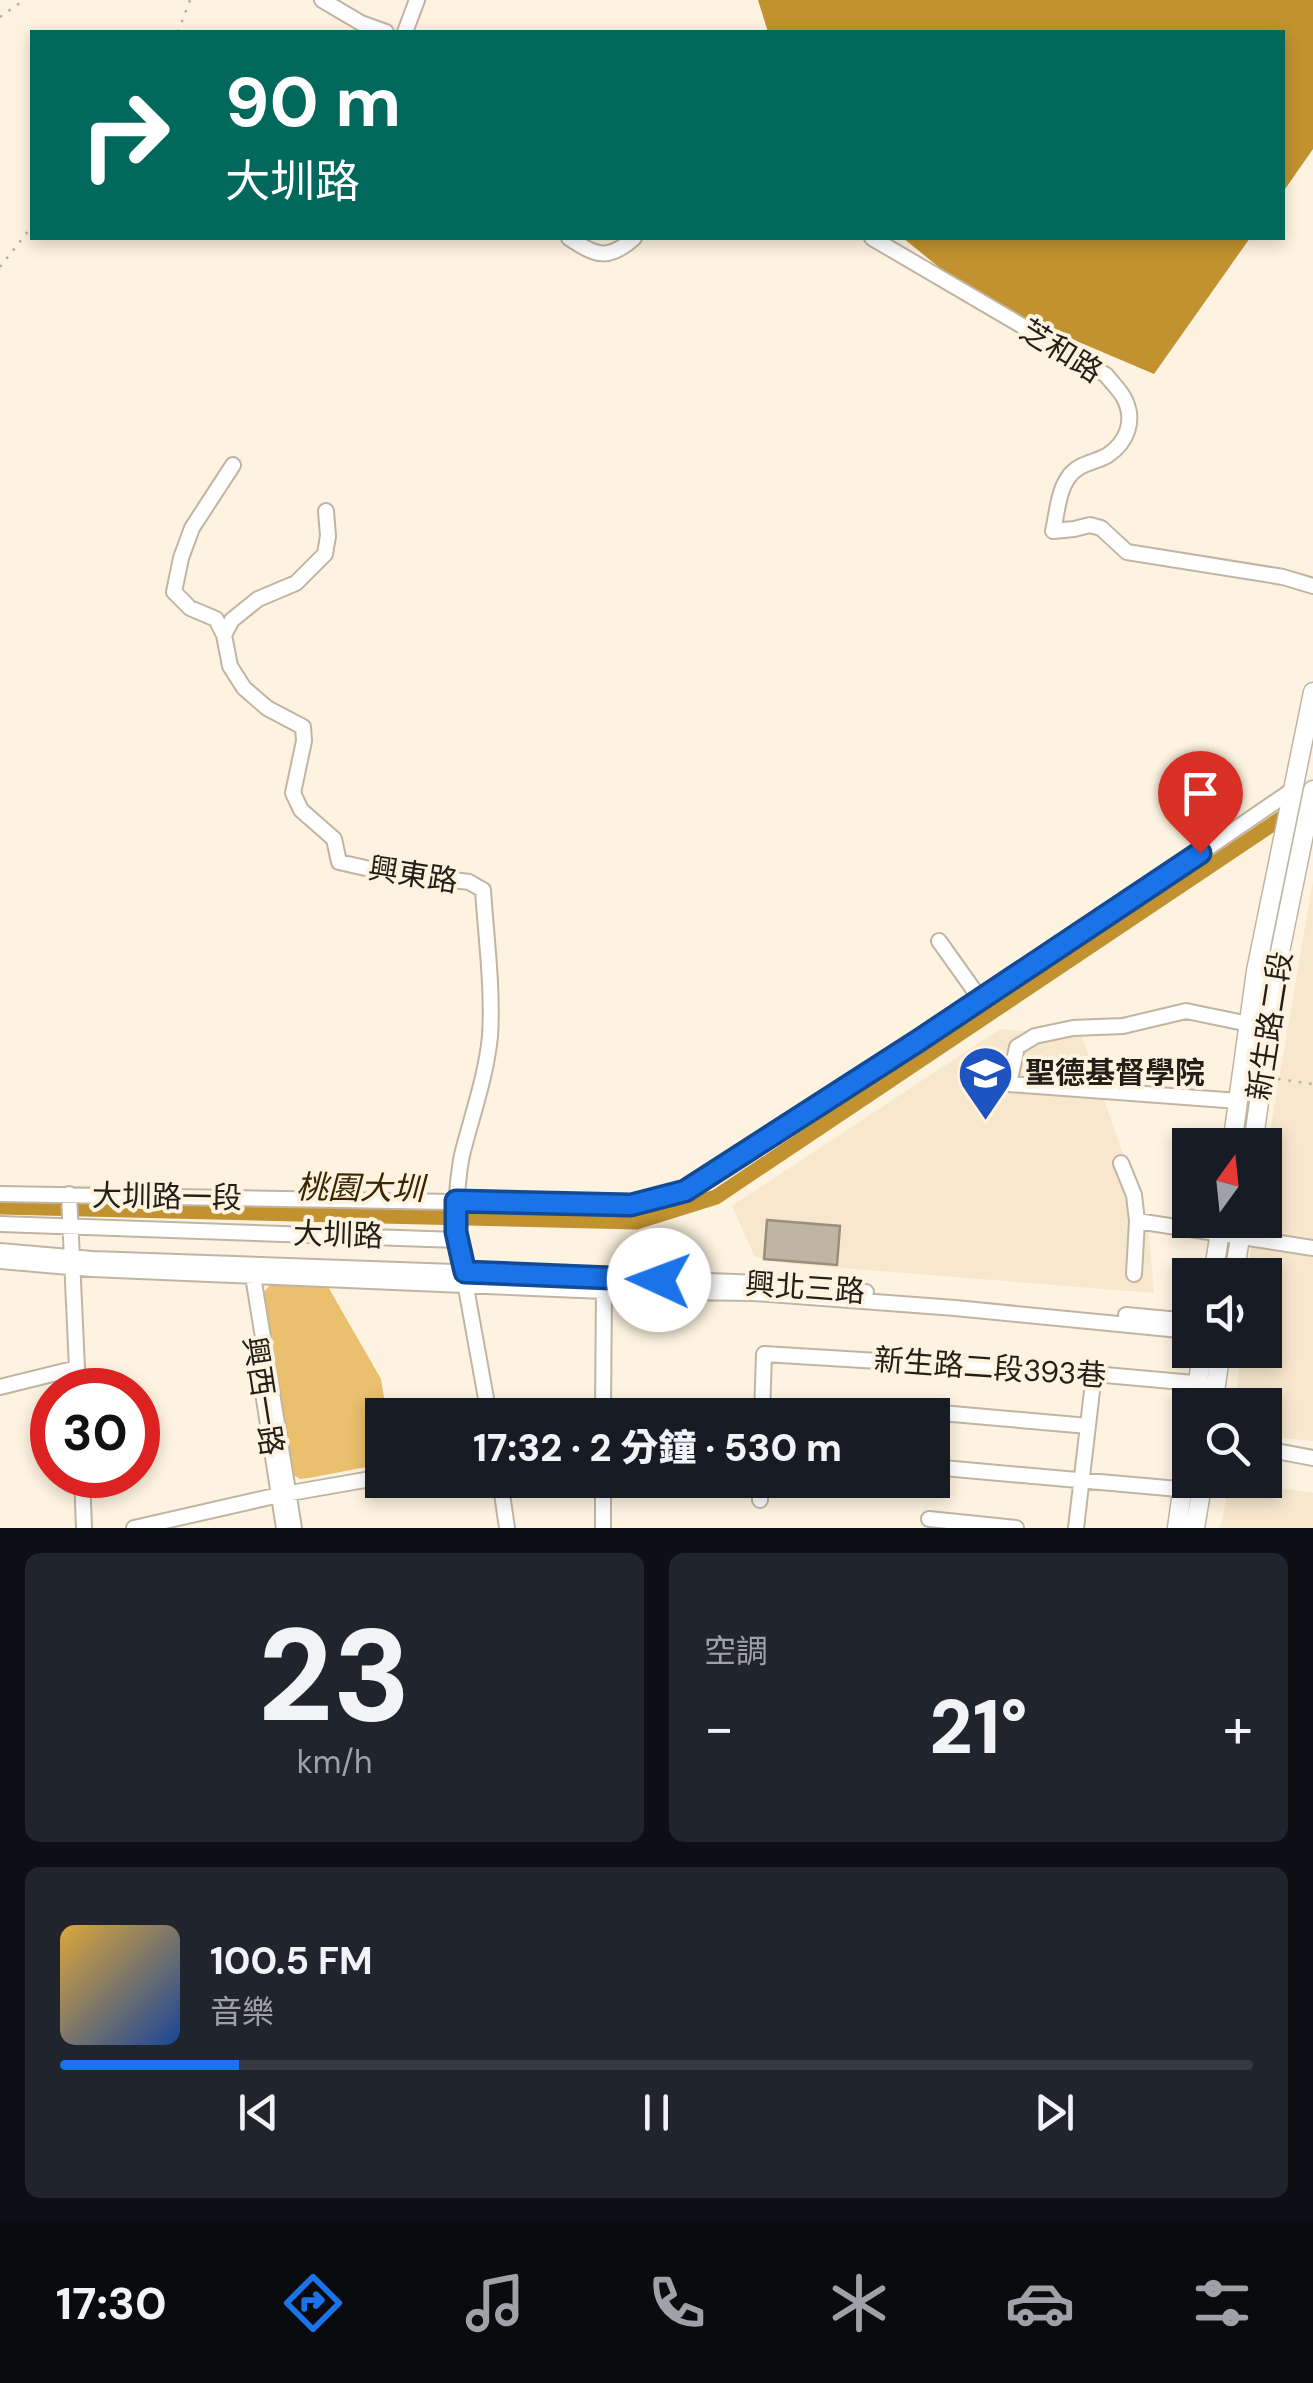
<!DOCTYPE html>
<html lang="zh-TW">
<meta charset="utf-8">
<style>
body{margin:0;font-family:"DM Sans","Noto Sans TC",sans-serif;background:#20242c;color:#f1f3f6;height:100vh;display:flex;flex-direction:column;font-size:38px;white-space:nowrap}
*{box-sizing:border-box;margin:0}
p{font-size:32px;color:#9ea1a6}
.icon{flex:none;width:55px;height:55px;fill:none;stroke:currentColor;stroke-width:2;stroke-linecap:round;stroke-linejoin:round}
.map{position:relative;height:1528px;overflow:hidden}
.panel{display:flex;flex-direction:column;gap:25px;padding:25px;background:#0d0f14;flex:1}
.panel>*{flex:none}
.top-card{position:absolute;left:30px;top:30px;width:1255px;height:210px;border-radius:0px;box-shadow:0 5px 15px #0003;background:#00695c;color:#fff;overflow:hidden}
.needle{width:65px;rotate:15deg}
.buttons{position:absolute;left:1172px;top:1128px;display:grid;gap:20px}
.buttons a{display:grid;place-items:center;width:110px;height:110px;border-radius:0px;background:#171b24;box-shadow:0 5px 15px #0003;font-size:50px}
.speed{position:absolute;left:30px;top:1368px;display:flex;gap:20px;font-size:50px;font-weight:700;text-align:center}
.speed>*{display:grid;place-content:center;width:130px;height:130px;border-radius:50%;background:#171b24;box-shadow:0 5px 15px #0003;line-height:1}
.speed .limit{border:15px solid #d22;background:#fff;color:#111}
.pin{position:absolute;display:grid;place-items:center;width:85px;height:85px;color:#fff;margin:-102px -42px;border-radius:50% 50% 50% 0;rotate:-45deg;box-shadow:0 0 10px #0007}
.pin .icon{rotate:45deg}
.me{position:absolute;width:110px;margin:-55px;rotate:272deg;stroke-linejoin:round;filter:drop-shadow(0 0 8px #0008)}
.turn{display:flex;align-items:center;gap:35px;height:210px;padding:0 30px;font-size:45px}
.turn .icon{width:130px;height:130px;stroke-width:2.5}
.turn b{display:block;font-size:70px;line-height:85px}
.big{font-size:75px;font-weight:800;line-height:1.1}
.panel .tile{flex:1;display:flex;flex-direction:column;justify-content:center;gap:15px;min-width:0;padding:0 35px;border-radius:15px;background:#20242c}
.panel .dial{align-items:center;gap:0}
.dial b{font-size:130px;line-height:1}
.song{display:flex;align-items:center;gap:30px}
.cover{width:120px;height:120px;border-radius:15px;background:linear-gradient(135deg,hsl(40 70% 55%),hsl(220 70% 35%))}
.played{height:10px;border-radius:5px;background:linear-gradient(90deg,#1a73e8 15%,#363941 15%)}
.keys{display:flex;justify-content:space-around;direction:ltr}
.heat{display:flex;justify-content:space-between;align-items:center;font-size:55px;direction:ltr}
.panel .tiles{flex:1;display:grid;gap:25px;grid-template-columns:1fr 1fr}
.tile:last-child{grid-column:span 2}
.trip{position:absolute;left:365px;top:1398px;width:585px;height:100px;border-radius:0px;background:#171b24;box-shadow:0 5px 15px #0003;font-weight:800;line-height:100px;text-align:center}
.tabs{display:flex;height:160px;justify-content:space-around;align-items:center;background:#090b0e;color:#9ea1a6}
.tabs .icon{width:70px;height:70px}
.tabs .selected{color:#1a73e8}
.tabs b{font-size:45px;color:#f1f3f6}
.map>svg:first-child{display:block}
</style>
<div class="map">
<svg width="1313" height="1528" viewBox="0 0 1313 1528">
<rect width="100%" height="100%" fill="#fef3e0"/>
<!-- built -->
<path fill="#f6e7cd" d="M1313,881v560l-48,-5v-31h-30l6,-55h24v-75h-17l5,-43 2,-12h10v-60z
M1000,1029l82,8 66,188 6,68 -361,-29 -38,-7 -23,-51z
M1230,1481l83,12v35h-93z"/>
<!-- green -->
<path fill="#eabf6d" d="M276,1283l51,2 54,94 6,36h-5v49l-73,14 -9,1 -8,-5 -29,-181 7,-8z"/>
<!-- water -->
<path fill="#c1922f" d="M758,0h555v149l-30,43 -1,-160h-514z
M903,238h347l-96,136 -176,-75z"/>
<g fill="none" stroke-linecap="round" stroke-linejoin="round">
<!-- canal -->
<path stroke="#c1922f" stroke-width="15" d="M0,1207l636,15 80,-25 597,-400"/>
</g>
<!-- building -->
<path fill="#c0b5a3" stroke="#998f7d" stroke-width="2.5" d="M767,1220l73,6 -3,39 -73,-6z"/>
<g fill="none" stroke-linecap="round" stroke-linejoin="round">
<defs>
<path id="minor" d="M322,0l39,23 25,9
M405,32l12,-32
M569,238c27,18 39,23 65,0
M872,238l234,137c6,8 15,16 19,25 10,21 2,42 -17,55 -13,8 -31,8 -40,23 -10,14 -11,36 -15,53l21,-2 16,-4 11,3 26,24 156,25 30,9
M233,465l-41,63 -11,30 -7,34 16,16 26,11 8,16 6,31 14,22 23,20 36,19 1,14 -11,52 8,17 33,29 5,23 31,7 99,13 14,8c3,47 10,98 7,146 -4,41 -18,79 -28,119 -5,25 -6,51 -6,77l33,183
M224,635l8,-15 26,-21 38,-16 29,-29 3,-18 -2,-25
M939,941l42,59
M1239,1101l-230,-17 8,-37 18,-11 38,-8 50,-2 63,-15 63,13
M1121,1163l13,32 3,26 176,27
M0,1194l631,11 54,-14 107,-67 286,-187 213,-146
M69,1194l9,196
M0,1224l457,16
M0,1251l92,8 671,24 103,9
M0,1261l92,8 512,22 150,2 201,15 235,23
M252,1270l42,258
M1134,1274l3,-53
M1126,1315l64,6
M260,1373l24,155
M0,1387l77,-19
M941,1413l147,13
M603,1415l1,-131
M762,1415l2,-61 330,20 111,10
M1265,1449l48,9
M932,1467l269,24
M82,1475l2,53
M500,1480l7,48
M760,1500v-20
M929,1519l87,9
M134,1528l145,-33 103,-18
M603,1528v-48
M1076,1528l18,-154"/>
<path id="major" d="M1232,1145l24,-174 57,-279
M1253,1145l27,-193 33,-162
M1213,1275l9,-55
M1234,1275l9,-55
M1194,1405l9,-55
M1213,1405l8,-55
M1177,1528l13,-93
M1195,1528l8,-48"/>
</defs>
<!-- minor casing -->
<use href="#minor" stroke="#c0b5a3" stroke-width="18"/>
<!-- major casing -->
<use href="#major" stroke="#c0b5a3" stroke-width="21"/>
<!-- path -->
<path stroke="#b8afa0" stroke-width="2.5" stroke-dasharray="2.5 8" stroke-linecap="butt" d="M0,17l24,-17
M178,32l12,-32
M0,267l32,-41
M1278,1079l35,5"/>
<!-- minor -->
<use href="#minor" stroke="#fff" stroke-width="14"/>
<!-- major -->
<use href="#major" stroke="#fff" stroke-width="18"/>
</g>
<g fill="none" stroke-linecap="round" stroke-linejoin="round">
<defs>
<path id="route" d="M659,1280l-194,-8 -9,-40v-31l175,4 54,-14 233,-150 282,-188"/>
</defs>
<!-- route casing -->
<use href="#route" stroke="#114b97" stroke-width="25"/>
<!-- route -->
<use href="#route" stroke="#1a73e8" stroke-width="18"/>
</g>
<!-- icons -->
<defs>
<symbol id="university-pin" viewBox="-11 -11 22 30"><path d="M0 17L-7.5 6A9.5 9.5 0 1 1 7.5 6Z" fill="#1d54c1" stroke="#fef3e0"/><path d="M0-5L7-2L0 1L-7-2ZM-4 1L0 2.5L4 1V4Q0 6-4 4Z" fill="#fff"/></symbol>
</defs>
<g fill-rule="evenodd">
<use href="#university-pin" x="954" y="1042" width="63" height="86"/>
</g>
<g text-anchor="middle" stroke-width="8" stroke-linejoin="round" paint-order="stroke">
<!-- street labels -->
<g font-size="30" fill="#231f18" stroke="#fef3e0">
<text transform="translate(1061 351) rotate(32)" y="10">芝和路</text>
<text transform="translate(413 875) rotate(9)" y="10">興東路</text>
<text transform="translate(1270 1026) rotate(-81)" y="10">新生路二段</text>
<text transform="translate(167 1197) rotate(1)" y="10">大圳路一段</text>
<text transform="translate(338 1235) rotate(2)" y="10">大圳路</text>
<text transform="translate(805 1288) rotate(4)" y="10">興北三路</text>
<text transform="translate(990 1368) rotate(4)" y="10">新生路二段393巷</text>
<text transform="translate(263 1396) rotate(81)" y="10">興西一路</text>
</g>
<!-- poi labels -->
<g font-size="30" font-weight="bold" fill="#231f18" stroke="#fef3e0" text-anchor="start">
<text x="1025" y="1083">聖德基督學院</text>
</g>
<!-- water labels -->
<g font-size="32" font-style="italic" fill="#3a2700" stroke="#fef3e0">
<text transform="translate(360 1188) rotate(1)" y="11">桃園大圳</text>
</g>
</g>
</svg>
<div class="buttons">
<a><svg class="needle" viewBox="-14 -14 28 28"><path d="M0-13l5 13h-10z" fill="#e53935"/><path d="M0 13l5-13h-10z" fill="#9ea1a6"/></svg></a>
<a><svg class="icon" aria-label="sound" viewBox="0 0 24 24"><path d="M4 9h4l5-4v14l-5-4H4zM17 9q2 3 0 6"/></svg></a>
<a><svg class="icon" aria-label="search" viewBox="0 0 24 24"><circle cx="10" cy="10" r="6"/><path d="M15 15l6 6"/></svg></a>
</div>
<div class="speed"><div class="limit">30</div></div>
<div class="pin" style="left:1200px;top:853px;background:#d93025"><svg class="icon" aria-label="arrive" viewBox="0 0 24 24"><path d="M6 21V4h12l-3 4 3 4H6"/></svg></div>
<svg class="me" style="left:659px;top:1280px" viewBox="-20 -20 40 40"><circle r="19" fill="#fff"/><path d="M0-13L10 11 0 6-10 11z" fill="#1a73e8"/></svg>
<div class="trip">17:32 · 2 分鐘 · 530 m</div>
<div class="top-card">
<div class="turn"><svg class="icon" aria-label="right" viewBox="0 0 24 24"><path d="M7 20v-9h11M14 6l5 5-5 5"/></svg><div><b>90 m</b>大圳路</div></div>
</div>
</div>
<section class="panel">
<div class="tiles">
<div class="tile dial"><b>23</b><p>km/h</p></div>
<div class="tile"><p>空調</p>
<div class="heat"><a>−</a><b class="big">21°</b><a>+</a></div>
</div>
<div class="tile">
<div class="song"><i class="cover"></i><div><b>100.5 FM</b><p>音樂</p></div></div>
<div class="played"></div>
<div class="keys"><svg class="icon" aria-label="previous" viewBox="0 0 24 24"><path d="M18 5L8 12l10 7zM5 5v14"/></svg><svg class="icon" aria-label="pause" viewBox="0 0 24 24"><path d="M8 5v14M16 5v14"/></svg><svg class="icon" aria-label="next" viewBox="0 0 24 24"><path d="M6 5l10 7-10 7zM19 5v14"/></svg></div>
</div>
</div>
</section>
<nav class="tabs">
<b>17:30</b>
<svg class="icon selected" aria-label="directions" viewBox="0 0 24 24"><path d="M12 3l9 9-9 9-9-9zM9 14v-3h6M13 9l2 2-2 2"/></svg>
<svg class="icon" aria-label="music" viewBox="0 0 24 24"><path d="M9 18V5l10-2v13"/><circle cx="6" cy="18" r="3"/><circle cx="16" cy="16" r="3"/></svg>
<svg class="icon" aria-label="phone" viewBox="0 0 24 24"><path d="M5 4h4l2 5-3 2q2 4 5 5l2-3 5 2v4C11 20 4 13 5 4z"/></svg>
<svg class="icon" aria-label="climate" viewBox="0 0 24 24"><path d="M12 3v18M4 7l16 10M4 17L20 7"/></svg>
<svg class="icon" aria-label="car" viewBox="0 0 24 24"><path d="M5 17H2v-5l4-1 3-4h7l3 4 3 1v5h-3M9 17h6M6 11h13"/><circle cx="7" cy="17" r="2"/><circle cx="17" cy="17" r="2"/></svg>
<svg class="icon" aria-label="filters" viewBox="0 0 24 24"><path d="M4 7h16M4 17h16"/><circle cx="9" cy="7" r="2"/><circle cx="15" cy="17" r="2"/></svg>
</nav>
